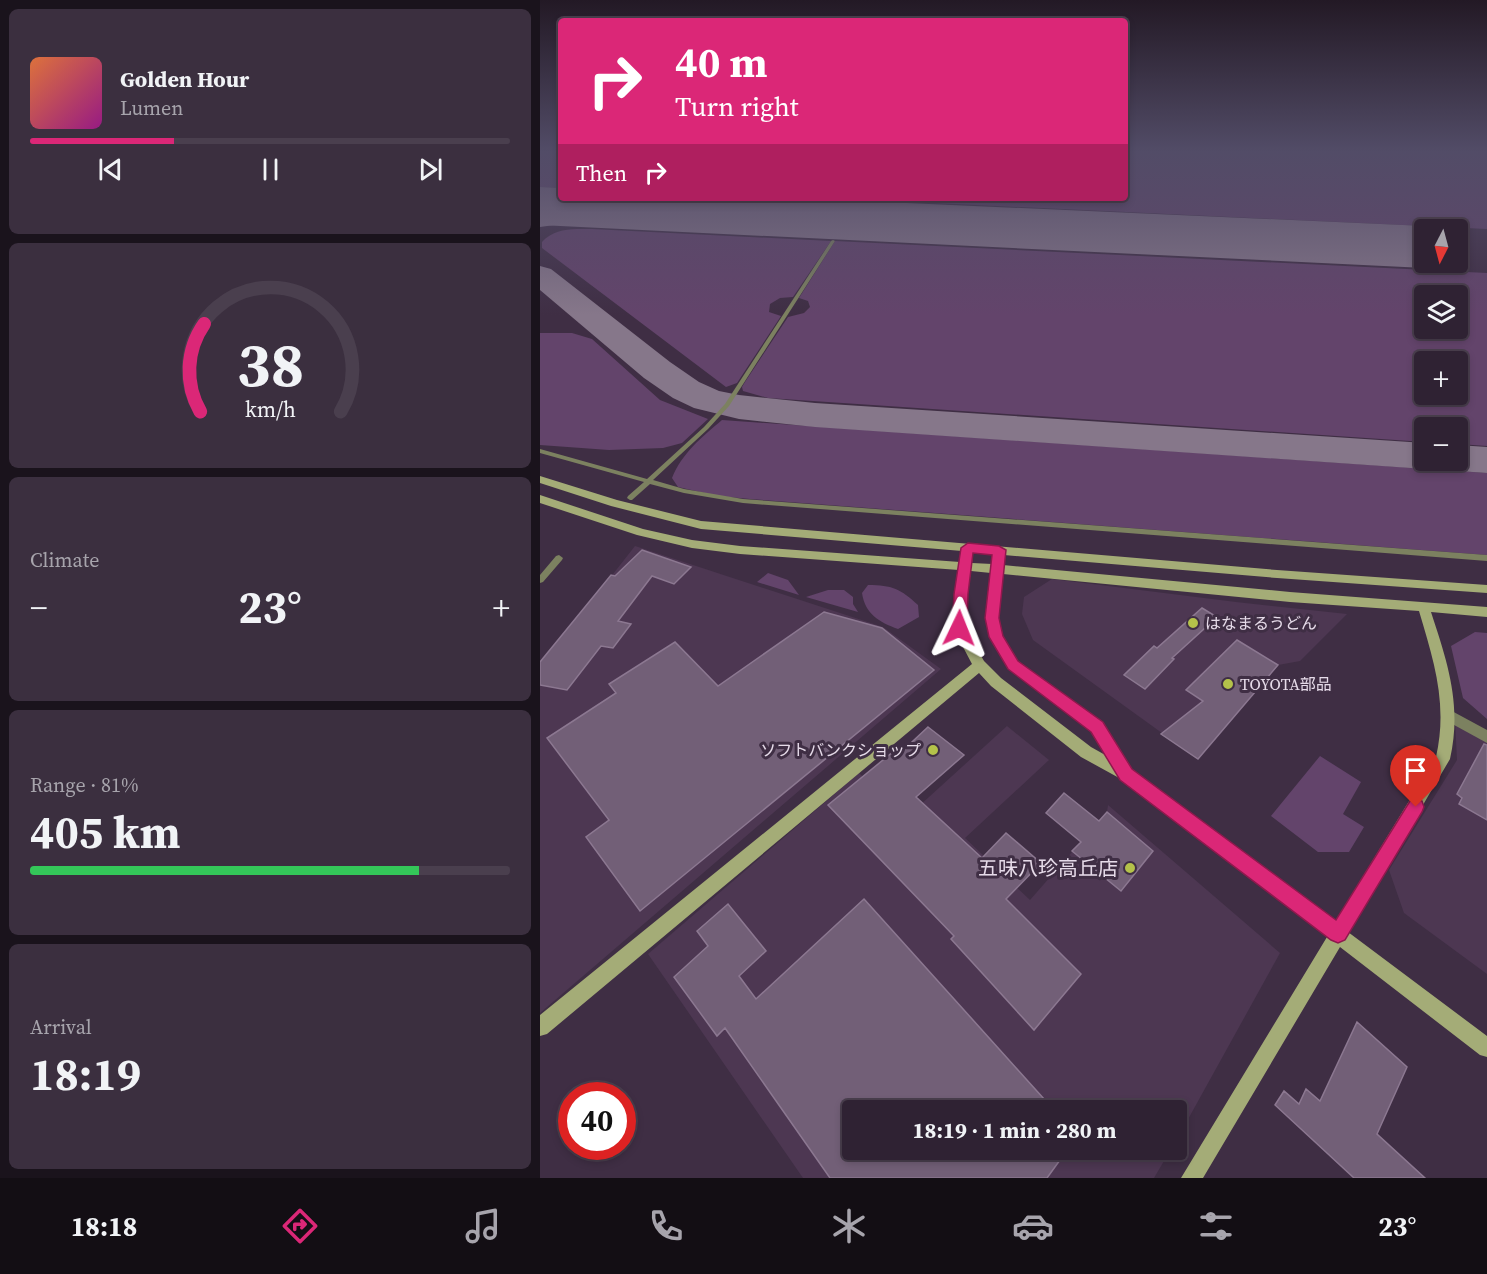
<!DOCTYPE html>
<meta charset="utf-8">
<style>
body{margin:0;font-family:"Source Serif 4","Noto Sans JP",serif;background:#3b2f3f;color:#f1f3f6;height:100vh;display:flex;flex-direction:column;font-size:22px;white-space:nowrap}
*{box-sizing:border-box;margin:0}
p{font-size:20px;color:#a7a4ac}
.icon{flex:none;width:33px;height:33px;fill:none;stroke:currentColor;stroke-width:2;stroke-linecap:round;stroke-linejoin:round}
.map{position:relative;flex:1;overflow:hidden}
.details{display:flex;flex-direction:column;gap:9px;padding:9px;background:#1a131c;width:540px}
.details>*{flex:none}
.hud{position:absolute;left:18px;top:18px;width:570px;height:183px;border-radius:6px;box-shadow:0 3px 9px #0003,0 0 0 2px #4a3f4e;background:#db2777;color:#fff;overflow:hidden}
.needle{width:39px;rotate:186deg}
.fabs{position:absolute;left:874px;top:219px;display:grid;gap:12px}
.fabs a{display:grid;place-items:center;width:54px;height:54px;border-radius:6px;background:#2f2233;box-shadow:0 3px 9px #0003,0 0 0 2px #4a3f4e;font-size:30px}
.speed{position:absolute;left:18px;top:1082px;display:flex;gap:12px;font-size:30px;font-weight:700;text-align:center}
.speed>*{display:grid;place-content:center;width:78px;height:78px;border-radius:50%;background:#2f2233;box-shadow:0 3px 9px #0003,0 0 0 2px #4a3f4e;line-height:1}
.speed .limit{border:9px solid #d22;background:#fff;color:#111}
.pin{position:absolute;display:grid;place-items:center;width:51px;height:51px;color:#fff;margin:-62px -26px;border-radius:50% 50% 50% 0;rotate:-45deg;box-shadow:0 0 6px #0007}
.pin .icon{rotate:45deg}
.me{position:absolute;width:66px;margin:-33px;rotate:2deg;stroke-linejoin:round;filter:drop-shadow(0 0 4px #0008)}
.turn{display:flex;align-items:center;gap:21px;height:126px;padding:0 18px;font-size:27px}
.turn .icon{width:78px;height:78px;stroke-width:2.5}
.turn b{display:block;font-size:42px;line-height:51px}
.then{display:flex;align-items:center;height:57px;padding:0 18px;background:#0003;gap:12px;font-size:22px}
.big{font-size:45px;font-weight:700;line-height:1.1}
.details .tile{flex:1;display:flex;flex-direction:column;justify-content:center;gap:9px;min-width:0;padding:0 21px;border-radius:9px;background:#3b2f3f}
.details .dial{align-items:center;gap:0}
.dial svg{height:156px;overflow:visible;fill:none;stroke:#4a3f4e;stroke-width:7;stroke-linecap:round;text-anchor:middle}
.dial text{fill:#f1f3f6;stroke:none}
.song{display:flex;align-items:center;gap:18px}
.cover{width:72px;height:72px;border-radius:9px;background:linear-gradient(135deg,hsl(20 70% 55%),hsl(310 70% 35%))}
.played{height:6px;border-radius:3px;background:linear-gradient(90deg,#db2777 30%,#4a3f4e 30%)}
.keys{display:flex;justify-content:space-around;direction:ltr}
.heat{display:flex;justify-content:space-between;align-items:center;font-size:33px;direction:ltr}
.charge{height:9px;border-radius:4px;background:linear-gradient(90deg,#34c759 81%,#4a3f4e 0)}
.trip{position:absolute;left:302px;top:1100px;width:345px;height:60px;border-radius:6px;background:#2f2233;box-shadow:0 3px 9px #0003,0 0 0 2px #4a3f4e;font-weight:700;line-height:60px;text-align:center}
.menu{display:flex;height:96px;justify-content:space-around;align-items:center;background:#130e14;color:#a7a4ac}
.menu .icon{width:42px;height:42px}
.menu .on{color:#db2777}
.menu b{font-size:27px;color:#f1f3f6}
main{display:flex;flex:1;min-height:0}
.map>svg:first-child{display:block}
</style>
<main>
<section class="details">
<div class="tile">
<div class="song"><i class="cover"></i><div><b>Golden Hour</b><p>Lumen</p></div></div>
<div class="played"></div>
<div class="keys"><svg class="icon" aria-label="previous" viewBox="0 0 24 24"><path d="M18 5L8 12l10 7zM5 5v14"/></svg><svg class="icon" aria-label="pause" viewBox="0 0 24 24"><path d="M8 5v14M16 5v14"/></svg><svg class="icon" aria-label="next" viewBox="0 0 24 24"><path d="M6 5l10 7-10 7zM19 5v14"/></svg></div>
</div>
<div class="tile dial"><svg viewBox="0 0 100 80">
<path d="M14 69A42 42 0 1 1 86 69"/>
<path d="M14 69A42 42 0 0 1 16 24" stroke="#db2777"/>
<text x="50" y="56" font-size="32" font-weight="700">38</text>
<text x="50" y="72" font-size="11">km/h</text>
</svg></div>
<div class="tile"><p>Climate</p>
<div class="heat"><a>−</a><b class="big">23°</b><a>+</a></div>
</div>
<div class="tile"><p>Range · 81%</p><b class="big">405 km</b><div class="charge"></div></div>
<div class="tile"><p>Arrival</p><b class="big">18:19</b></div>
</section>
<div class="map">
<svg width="947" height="1178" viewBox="0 0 947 1178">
<rect width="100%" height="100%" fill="#3f2e44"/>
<!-- built -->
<path fill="#4d3752" d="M95,546l248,81 58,42 -401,344v-346z
M512,579l184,23 111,12 -47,47 -22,4 -80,94 -165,-119 -11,-26 2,-17z
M915,719l32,19v236l-83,-61 -15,-43 68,-110z
M467,726l42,34 -84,78 65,62 77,-88 1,-7 172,148 -104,188v-31h-324v39h319l-17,29h-351l-155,-224 211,-181 48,44z"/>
<!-- green -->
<path fill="#63446b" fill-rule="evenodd" d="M0,150h21v38l-21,-1z
M585,150l362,1v78l-659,-31h297z
M37,229h15l239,12 -38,56 -13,1 -10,6 -1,8 12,4 -44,67 -11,4 -184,-139v-6c9,-10 22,-13 35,-13z
M295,241l652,32v173l-29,-2v-16h-33v14l-657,-44 -25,-7 -1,-4 3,-5 43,-65 16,-4 6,-6 -2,-6 -9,-3zM885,296h33v32h-33zM885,362h33v32h-33z
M0,333h32l20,6 68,61 48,19 -26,24 -19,5 -54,2 -69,-5z
M182,420l765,53v82l-737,-56 -32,-3 -40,-9 -6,-9c10,-25 30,-41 50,-58z
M228,573l20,7 11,15 -42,-13z
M328,585c24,0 33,4 50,20l1,12 -21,12c-19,-7 -33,-15 -36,-36z
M288,590h16l9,7v7l5,8 -52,-15z
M935,632l12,1v86l-24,-21 -12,-52z
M780,756l41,26 -18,32 21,13 -15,25h-31l-47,-36z"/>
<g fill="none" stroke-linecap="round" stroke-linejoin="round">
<!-- taxiway -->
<path fill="#86778a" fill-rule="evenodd" d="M122,198h54l-4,5c-57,15 -115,15 -172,24v-16l43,-7z
M218,198h26l-1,6 3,2 30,6 3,6 -3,6c-19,4 -49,-2 -60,-18z
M0,266l11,3 119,93 29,20 20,9 20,4 76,8 610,40v17h33v-15l29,2v26l-29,-2 -15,-4 -2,-4 -16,6 -610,-42 -76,-8 -45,-11 -21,-10 -29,-20 -104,-88z"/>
<!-- runway -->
<path fill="#86778a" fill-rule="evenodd" d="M0,187l21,1v10h234l630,28 15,4h-15v32h23l-23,6 -885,-43z
M918,244l2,3 -2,3z"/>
</g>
<!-- building -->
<path fill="#725f77" stroke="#8c7891" stroke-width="1.5" d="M102,550l49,17 -17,17 -22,-8 -34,45 13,3 -18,24 -12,-2 -34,44 -27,-5v-23l71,-87 4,1z
M662,608l15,9 -45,41 2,1 -29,30 -21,-14 30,-29 3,2z
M284,612l58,16 52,42 -294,241 -54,-74 23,-17 -62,-82 69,-45 -7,-9 66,-42 43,44z
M697,640l41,25 -80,94 -37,-25 42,-33 -17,-11z
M388,727l36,28 -48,42 66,61 24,-25 35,30 -35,36 75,75 -47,56 -83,-91 3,-3 -126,-131 66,-54 4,4z
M944,744l3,1v75l-28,-16 3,-6 -5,-4z
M524,793l35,28 8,-9 46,39 -32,40 -49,-40 9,-9 -35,-29z
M324,899l190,211h-202v39h216l-21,29h-217l-105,-150 -8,8 -43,-59 34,-31 -11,-15 31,-27 38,47 -27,25 17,23z
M817,1022l50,45 -30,67 48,44h-71l-79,-73 9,-14 15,13 7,-15 14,12z"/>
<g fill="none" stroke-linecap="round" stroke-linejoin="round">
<!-- lane -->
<path fill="#7c8160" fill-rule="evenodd" d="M293,240l2,1 -106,165 -21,23 -55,51 31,9 59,10 744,56v6l-744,-58 -59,-10 -34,-9 -18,16h-2l-3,-2 1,-2 16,-14 -104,-29v-4l107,30 57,-52 21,-23 106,-163z
M19,555l4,3 -1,2 -19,22 -3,1v-8l16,-19z"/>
<!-- street -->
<path fill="#7c8160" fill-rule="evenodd" d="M910,710l37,20v13l-42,-23 -2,-4 2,-4z"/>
<!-- secondary -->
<path fill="#a4ac77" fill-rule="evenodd" d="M0,476l77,24 84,21 576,49 210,15v8l-210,-15 -273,-23 -1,10 287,27 197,15v10l-56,-5c17,52 31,93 19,147l-102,173 139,104v21l-7,-2 -140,-108 -137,231h-22l146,-241 -206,-158 -40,-22 -90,-71 -12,-13 -432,361 -7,2v-21l432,-351 -19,-36v-17l6,-41 -219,-16 -48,-6 -55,-13 -97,-32v-8l103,34 49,11 48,6 220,16 2,-11 -261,-22 -90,-23 -71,-23zM433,552l20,2 -1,10 -20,-1zM431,571l20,2 -5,45 4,19 18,32 84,62 15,25 -16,-9 -90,-69 -17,-17 -19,-33v-17zM463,574l287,28 129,9c15,51 29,93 17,146l-101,165 -205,-153 -28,-46 -84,-62 -16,-25 -4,-18z"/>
</g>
<!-- sky -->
<linearGradient id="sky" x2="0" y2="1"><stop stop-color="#231925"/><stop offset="0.48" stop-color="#524c67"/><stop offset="1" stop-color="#524c67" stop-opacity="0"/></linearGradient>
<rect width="947" height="315" fill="url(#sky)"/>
<!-- route -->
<path fill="#db2777" stroke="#8e194d" stroke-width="1.5" d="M428,543l31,3 7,4 -7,68 4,18 15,25 85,61 29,47 204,151 74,-119 6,-2 6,2 2,6 -2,5 -77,128 -7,3 -7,-3 -211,-160 -29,-48 -83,-63 -19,-32 -4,-19 7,-63 -19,-2 -5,41 -1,34 -3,4h-10l-2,-4 2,-34 7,-46z"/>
<!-- markers -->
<g fill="#b4c24a" stroke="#3f2e44" stroke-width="2">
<circle cx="653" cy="623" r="6"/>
<circle cx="688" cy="684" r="6"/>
<circle cx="393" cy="750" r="6"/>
<circle cx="590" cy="868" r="6"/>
</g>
<g text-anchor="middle" stroke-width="6" stroke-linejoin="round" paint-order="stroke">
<!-- poi labels -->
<g font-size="16" fill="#e6dbe9" stroke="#3f2e44" text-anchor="start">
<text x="665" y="629">はなまるうどん</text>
<text x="700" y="690">TOYOTA部品</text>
<text x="381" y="756" text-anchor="end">ソフトバンクショップ</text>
</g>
<!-- near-poi labels -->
<g font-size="20" fill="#e6dbe9" stroke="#3f2e44" text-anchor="end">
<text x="578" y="875">五味八珍高丘店</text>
</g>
</g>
</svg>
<div class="fabs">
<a><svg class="needle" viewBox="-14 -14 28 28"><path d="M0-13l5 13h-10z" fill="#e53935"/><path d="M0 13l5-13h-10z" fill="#a7a4ac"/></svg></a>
<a><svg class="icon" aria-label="layers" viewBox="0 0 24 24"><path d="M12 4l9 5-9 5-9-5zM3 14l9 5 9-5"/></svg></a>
<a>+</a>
<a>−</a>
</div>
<div class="speed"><div class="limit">40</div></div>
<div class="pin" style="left:876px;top:807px;background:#d93025"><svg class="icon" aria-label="arrive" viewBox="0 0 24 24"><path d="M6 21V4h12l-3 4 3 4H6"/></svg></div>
<svg class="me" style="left:419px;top:628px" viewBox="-20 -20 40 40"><path d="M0-17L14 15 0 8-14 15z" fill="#db2777" stroke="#fff" stroke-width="4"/></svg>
<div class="trip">18:19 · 1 min · 280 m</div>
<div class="hud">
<div class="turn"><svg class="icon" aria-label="right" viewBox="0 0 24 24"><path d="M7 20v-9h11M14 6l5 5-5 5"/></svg><div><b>40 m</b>Turn right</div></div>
<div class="then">Then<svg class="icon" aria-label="right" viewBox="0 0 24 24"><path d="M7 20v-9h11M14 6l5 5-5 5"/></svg></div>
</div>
</div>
</main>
<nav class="menu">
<b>18:18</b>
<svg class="icon on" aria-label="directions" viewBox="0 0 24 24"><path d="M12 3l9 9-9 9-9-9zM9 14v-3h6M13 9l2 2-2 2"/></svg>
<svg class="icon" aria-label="music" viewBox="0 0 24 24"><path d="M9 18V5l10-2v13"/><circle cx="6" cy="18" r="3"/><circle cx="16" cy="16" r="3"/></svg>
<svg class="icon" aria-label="phone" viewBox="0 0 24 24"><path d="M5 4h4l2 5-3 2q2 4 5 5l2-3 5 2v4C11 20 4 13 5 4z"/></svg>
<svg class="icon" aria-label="climate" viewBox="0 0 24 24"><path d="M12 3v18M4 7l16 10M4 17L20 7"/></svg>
<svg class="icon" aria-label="car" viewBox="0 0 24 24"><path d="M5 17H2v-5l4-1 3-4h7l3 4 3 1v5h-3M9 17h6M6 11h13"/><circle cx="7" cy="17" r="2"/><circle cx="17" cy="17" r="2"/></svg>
<svg class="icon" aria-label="filters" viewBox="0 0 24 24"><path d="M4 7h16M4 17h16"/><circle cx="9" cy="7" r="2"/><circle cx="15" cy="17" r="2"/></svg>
<b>23°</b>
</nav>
